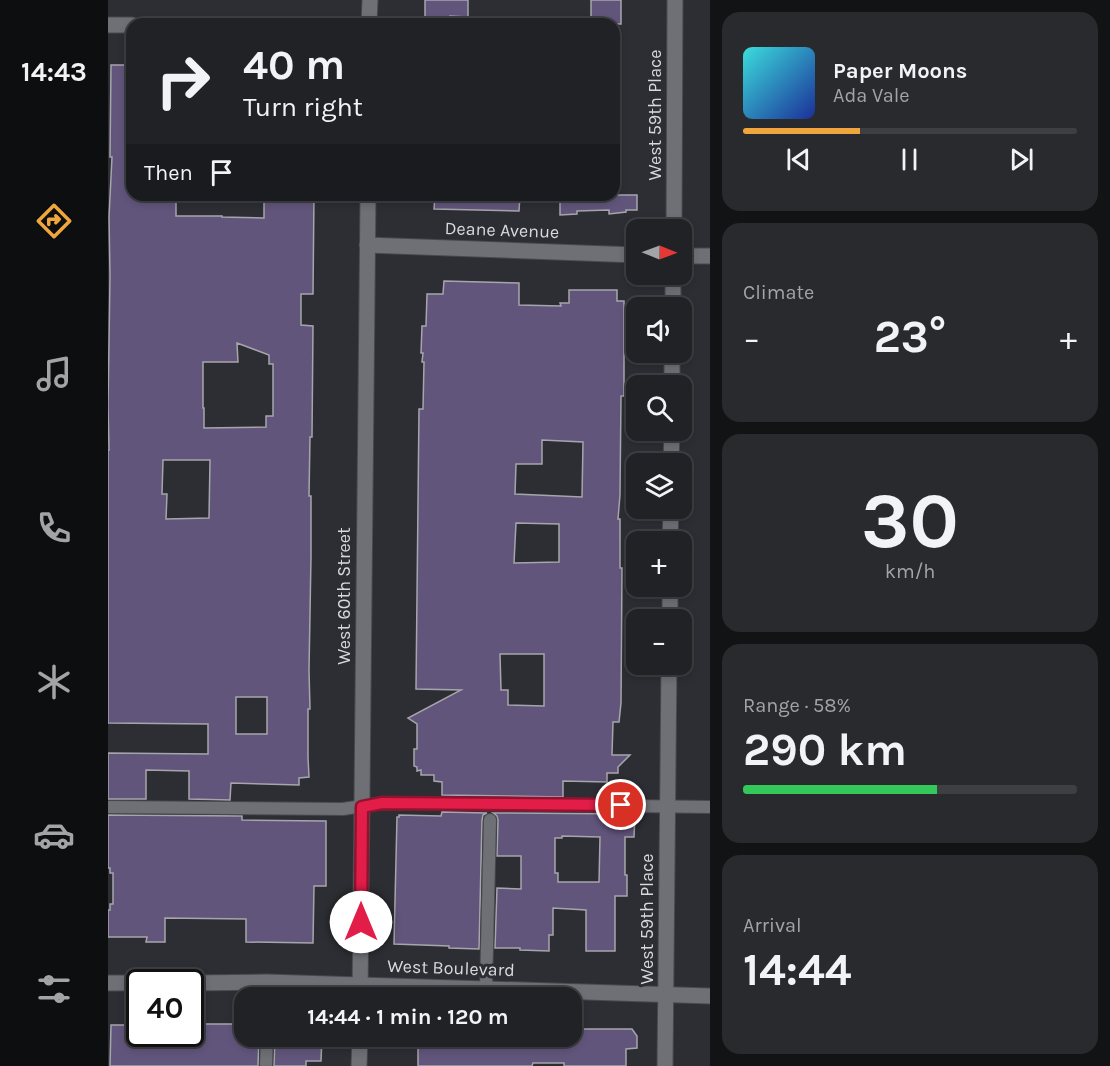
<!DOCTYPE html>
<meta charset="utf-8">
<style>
body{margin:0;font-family:Karla,sans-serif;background:#292a2e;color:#f1f3f6;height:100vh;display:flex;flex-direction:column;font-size:22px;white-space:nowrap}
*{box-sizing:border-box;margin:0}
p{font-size:20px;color:#a2a4a7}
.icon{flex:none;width:33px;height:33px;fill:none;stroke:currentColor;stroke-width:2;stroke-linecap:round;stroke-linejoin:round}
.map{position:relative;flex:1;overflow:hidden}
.drawer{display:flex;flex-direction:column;gap:12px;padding:12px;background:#121315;width:400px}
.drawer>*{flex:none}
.top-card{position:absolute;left:18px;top:18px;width:494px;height:183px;border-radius:18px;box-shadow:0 3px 9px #0003,0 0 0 2px #3e3f43;background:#212226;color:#f1f3f6;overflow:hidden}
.needle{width:39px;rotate:91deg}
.buttons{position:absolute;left:518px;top:219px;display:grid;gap:12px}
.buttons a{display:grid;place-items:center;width:66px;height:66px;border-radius:12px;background:#212226;box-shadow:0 3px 9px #0003,0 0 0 2px #3e3f43;font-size:30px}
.speed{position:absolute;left:18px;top:969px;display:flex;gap:12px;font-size:30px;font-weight:700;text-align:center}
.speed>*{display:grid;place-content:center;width:78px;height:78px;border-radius:50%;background:#212226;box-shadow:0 3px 9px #0003,0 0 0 2px #3e3f43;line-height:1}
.speed .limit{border:3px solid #111;border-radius:9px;background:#fff;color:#111}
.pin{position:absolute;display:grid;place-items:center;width:51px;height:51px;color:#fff;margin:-26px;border:3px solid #fff;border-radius:50%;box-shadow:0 2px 6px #0007}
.me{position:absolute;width:66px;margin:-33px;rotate:0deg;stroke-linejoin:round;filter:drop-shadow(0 0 4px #0008)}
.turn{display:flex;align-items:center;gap:21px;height:126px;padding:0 18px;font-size:27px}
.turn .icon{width:78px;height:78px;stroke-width:2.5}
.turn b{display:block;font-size:42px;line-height:51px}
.then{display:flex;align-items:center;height:57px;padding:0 18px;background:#0003;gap:12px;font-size:22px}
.big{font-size:45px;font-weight:700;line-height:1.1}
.drawer .tile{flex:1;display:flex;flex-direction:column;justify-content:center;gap:9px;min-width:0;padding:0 21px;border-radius:18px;background:#292a2e}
.drawer .dial{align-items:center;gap:0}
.dial b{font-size:78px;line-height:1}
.song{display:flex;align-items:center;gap:18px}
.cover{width:72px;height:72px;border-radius:9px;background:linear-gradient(135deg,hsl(180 70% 55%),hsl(230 70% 35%))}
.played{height:6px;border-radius:3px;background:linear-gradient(90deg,#efa73d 35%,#3e3f43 35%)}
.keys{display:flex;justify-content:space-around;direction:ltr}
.heat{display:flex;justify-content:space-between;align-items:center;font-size:33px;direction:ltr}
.charge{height:9px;border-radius:4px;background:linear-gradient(90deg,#34c759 58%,#3e3f43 0)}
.trip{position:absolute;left:126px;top:987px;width:348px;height:60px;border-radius:18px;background:#212226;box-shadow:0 3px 9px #0003,0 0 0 2px #3e3f43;font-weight:700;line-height:60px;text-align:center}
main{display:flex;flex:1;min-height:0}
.menu{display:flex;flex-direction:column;width:108px;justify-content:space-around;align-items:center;background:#0d0e0f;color:#a2a4a7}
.menu .icon{width:42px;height:42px}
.menu .selected{color:#efa73d}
.menu b{font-size:27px;color:#f1f3f6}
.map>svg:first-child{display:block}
</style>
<main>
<nav class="menu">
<b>14:43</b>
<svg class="icon selected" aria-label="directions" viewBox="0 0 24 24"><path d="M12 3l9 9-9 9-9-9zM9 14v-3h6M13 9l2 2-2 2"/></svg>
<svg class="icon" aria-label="music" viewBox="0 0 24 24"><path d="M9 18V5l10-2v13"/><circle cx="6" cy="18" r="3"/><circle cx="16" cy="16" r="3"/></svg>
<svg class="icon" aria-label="phone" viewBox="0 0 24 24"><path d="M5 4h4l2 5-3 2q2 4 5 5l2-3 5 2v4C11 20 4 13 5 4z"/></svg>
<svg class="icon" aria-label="climate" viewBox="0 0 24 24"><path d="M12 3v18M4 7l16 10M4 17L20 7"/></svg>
<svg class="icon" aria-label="car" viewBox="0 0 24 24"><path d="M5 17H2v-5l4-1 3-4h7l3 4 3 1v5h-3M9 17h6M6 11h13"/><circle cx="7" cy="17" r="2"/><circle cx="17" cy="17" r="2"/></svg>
<svg class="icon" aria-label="filters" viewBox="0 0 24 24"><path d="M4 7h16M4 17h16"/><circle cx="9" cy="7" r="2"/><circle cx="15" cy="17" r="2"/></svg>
</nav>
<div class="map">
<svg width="602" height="1066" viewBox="0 0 602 1066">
<rect width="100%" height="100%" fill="#2c2e33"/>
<!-- building -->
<path fill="#62557c" stroke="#a7a5ac" stroke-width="1.5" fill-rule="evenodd" d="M317,0h43v17l-18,-1v3h-25z
M483,0h30v24h-30z
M3,65h21v130h44v21h46v1l42,1v-22h50l-1,98h-12v31l12,1 -1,111h-2l-1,59h2v61l-2,114 1,38h-2v48l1,20 -10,1v7l-68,-2 -1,17 -41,-1v-28l-43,-1v29h-38v-46l100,1v-30l-100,-1v-273h1l-1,-44 2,-130 -1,-59 3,-60h-2zM129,343l32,12v9h4v52h-7v11l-62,1v-20h-1v-46h35zM55,460h47l-1,58 -43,1 1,-25h-5zM128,697h31v37h-31z
M327,195h85l-1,16 -85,-2z
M466,195h63v15h-11v2l-17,2v-4l-32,1v3l-17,1v-19z
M336,281l75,2v22l42,1 -1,-3h9v-13h48v11h7v95h-3l-1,99 -2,24h2v49h2l-1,135 -2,19h-6l-1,33h18l-12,12v6h-11v9l-44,-1v16l-121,-2v-13l-8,-1v-6h-13v-5l-4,1v-4l-3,-1v-17h3v-25l-9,-6 53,-28 -45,-1 3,-280h4l1,-47h-2l1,-9h-2l1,-27h4l1,-32h16zM434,440l41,2 -1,55 -67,-3 1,-30h26zM408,523l43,1v38l-45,1zM392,654h44v52l-36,-1v-15h-7z
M334,812l45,1 -4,2 -1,5 -3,129 -30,-1v-2l-55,-2 3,-127h2v-2l42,1z
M385,813l142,1 -1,23h-9v38h2v21h-12v55h-29v-41l-33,-2v27h-4v16l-29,-1v-2h-25l2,-60 24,1v-33h-24l1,-36 -1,-4zM454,836l38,1 -1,45h-41v-9h-3v-35h7z
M0,815l134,1v4l84,1v65h-12l-1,57 -67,-1v-23l-81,-1v24h-19l1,-5h-39v-27h2v-6h3v-31h-3v-5h-2z
M82,1024h54v12h15l-1,30h-148l1,-41h29v9h50z
M464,1029h60l5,7v12l-11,1v17h-62v-3h-31l-1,3h-114v-30h154z
M167,1036h47l-1,25h-15v5h-32z"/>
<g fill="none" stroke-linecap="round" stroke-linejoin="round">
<defs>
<path id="service" d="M0,807l235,2 39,-6 328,4
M378,989l4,-169
M159,998v-16
M158,1066l1,-30"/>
<path id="minor" d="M0,25h24
M566,230l1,-230
M259,245l269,10
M573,256h29
M565,308v-34
M564,386v-34
M563,464l1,-34
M562,542l1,-34
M562,620v-34
M557,1066l4,-402"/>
<path id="tertiary" d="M261,24l1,-24
M252,998l8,-803
M251,1066l1,-30"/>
<path id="secondary" d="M0,983h32
M82,983l77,-1 443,14"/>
</defs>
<!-- service casing -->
<use href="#service" stroke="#48494d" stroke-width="14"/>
<!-- minor casing -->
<use href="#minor" stroke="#48494d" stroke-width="17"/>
<!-- tertiary casing -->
<use href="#tertiary" stroke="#48494d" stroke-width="17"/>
<!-- secondary casing -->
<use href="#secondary" stroke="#48494d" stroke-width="17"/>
<!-- service -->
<use href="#service" stroke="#6e7076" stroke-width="12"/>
<!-- minor -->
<use href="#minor" stroke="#6e7076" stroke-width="15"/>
<!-- tertiary -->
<use href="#tertiary" stroke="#6e7076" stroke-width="15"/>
<!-- secondary -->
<use href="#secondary" stroke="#6e7076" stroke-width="15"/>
</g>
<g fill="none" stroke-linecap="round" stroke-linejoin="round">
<defs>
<path id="route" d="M253,922l1,-115 20,-4 239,2"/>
</defs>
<!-- route casing -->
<use href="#route" stroke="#92132f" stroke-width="15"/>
<!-- route -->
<use href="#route" stroke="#e11d48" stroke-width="10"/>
</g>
<g text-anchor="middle" stroke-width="6" stroke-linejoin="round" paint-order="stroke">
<!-- street labels -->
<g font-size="18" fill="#d8d9dd" stroke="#2c2e33">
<text transform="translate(547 115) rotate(-90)" y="6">West 59th Place</text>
<text transform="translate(394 230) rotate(2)" y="6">Deane Avenue</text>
<text transform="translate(236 596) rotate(-90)" y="6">West 60th Street</text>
<text transform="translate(539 919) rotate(-90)" y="6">West 59th Place</text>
<text transform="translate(343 968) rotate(2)" y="6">West Boulevard</text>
</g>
</g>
</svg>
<div class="buttons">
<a><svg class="needle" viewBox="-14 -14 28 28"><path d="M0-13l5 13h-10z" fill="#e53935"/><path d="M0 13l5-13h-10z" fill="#a2a4a7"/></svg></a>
<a><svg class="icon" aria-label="sound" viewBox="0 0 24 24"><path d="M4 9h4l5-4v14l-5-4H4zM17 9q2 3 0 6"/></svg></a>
<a><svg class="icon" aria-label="search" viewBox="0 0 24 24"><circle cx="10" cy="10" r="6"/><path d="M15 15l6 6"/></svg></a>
<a><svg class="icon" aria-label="layers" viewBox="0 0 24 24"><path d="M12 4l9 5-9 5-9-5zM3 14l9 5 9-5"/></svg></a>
<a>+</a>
<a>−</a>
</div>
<div class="speed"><div class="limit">40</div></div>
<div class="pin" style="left:513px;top:805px;background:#d93025"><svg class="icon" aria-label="arrive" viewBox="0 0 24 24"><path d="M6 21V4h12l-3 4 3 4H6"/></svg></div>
<svg class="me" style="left:253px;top:922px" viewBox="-20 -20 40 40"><circle r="19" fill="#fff"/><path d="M0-13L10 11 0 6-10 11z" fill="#e11d48"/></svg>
<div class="trip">14:44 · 1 min · 120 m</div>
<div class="top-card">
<div class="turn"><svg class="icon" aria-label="right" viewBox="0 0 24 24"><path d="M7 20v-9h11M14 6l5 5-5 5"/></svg><div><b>40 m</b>Turn right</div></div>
<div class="then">Then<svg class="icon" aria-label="arrive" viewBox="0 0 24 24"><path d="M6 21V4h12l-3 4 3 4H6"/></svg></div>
</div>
</div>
<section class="drawer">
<div class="tile">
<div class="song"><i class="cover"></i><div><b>Paper Moons</b><p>Ada Vale</p></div></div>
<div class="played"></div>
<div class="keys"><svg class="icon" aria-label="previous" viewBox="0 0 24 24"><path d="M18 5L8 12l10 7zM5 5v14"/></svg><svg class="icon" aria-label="pause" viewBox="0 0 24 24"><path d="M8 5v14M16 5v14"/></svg><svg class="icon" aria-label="next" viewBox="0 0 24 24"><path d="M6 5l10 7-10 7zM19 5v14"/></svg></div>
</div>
<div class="tile"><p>Climate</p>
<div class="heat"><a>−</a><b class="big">23°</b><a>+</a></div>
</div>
<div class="tile dial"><b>30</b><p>km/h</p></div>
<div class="tile"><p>Range · 58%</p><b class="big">290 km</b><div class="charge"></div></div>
<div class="tile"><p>Arrival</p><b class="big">14:44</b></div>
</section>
</main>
